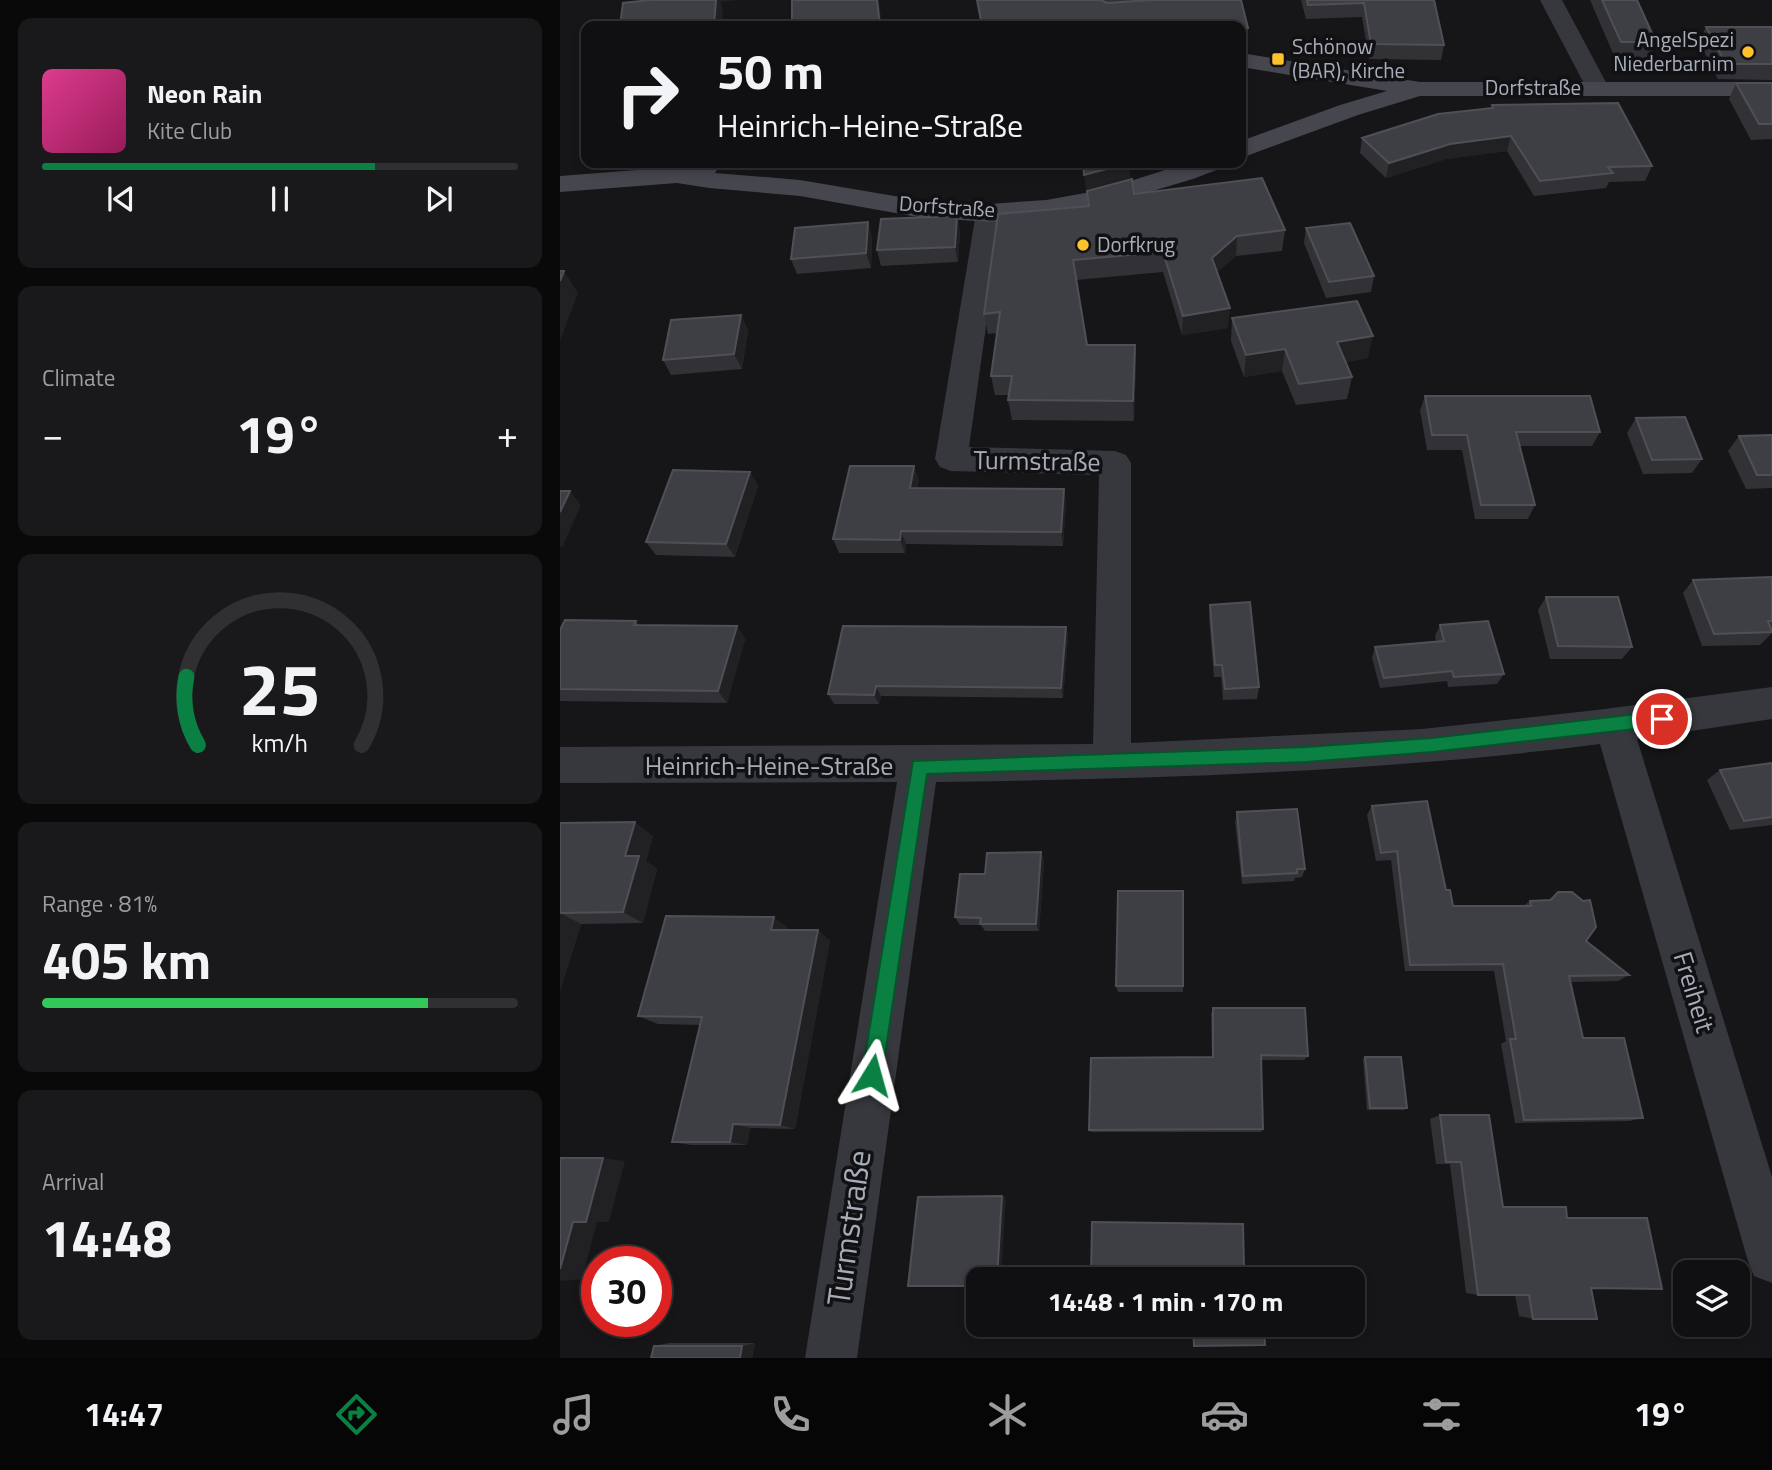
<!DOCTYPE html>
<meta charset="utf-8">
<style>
body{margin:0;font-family:"Titillium Web",sans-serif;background:#19191b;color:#f1f3f6;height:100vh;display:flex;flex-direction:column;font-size:26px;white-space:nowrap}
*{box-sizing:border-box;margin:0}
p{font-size:23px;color:#9c9d9f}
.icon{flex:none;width:38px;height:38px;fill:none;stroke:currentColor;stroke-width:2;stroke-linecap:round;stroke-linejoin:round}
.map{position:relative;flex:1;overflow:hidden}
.details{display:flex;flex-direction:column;gap:18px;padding:18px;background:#09090a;width:560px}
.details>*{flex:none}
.banner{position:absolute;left:21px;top:21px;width:665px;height:147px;border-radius:14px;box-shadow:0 4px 10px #0003,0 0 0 2px #303032;background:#101012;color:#f1f3f6;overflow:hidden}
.tools{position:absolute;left:1113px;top:1260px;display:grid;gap:14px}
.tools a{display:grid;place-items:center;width:77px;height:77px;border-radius:14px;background:#101012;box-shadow:0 4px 10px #0003,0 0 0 2px #303032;font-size:35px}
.speed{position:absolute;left:21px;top:1246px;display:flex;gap:14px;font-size:35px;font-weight:700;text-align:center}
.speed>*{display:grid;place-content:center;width:91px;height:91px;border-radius:50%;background:#101012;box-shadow:0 4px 10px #0003,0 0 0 2px #303032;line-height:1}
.speed .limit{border:10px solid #d22;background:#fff;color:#111}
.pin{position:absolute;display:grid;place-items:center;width:60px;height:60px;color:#fff;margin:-30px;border:4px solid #fff;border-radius:50%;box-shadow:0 2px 7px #0007}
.me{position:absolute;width:77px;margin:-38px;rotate:8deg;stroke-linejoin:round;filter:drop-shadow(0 0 5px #0008)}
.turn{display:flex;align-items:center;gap:24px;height:147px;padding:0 21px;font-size:32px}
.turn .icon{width:91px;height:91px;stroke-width:2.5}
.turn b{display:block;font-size:49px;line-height:60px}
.big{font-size:52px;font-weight:700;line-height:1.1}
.details .tile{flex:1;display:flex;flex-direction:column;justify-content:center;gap:10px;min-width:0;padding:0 24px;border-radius:14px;background:#19191b}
.details .dial{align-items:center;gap:0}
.dial svg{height:182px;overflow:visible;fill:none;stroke:#303032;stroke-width:7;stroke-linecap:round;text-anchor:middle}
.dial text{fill:#f1f3f6;stroke:none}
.song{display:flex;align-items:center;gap:21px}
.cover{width:84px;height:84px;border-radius:10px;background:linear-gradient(135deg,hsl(330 70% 55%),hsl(330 70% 35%))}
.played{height:7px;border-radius:4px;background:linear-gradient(90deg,#0b8043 70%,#303032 70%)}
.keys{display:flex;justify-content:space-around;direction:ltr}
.heat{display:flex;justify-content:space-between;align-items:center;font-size:38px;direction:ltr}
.charge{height:10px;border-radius:5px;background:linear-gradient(90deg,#34c759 81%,#303032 0)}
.trip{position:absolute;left:406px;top:1267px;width:399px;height:70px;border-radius:14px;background:#101012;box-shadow:0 4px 10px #0003,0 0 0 2px #303032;font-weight:700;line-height:70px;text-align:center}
.tab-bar{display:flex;height:112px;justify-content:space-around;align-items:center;background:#060607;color:#9c9d9f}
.tab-bar .icon{width:49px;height:49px}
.tab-bar .on{color:#0b8043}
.tab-bar b{font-size:32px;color:#f1f3f6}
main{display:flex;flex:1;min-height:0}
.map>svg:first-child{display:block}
</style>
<main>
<section class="details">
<div class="tile">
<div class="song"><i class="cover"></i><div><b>Neon Rain</b><p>Kite Club</p></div></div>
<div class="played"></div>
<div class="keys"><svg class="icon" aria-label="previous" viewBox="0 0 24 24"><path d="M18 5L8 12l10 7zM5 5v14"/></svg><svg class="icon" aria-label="pause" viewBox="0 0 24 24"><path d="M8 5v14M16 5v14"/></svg><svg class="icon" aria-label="next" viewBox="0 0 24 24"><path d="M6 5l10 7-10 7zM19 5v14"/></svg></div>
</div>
<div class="tile"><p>Climate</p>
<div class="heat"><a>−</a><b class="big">19°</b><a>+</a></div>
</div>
<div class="tile dial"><svg viewBox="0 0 100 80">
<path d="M14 69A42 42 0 1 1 86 69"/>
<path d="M14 69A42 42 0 0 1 9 39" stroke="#0b8043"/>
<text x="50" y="56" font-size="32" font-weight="700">25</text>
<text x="50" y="72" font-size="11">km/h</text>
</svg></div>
<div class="tile"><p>Range · 81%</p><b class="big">405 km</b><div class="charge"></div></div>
<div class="tile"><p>Arrival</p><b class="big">14:48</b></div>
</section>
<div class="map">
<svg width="1212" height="1358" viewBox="0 0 1212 1358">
<rect width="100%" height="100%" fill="#161618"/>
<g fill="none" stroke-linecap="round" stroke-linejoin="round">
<!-- street -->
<path fill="#37383d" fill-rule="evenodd" d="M980,0h22l47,88 -4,5h-16z
M429,205l9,2 4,6 -33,234 146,4 11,4 5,8v280l291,-14 175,-19 175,-23v32l-135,20 135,438v106l-18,-7 -7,-18 -147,-514c-220,28 -442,35 -664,38l-79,576h-52l92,-576 -337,1v-36l533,-3 6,-269 -148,-4 -11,-4 -5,-8 41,-246 4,-6z"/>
<!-- secondary -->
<path fill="#45464e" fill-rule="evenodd" d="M681,53l179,29h352v14h-352l-62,19 -117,43v-17l99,-36 47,-14 -146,-24z
M133,163h22l3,5 -3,5 85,7 118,20 71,4 57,-4 56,-10 85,-27h36l-4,6 -26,10 -91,27 -56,11 -57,5 -71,-5 -118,-21 -91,-8 -32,-5 -117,9v-16l115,-9z"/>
</g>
<!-- wall -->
<path fill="#323236" d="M417,0h264l7,28v12l-7,1v-15h-260z
M741,0h133l10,45 -3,15 -72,-1 -7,-42 -56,2z
M1030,0h47l19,42 -7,16h-34z
M1146,27h66v53l-54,-1 -19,-37z
M1176,83h36v56l-21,1 -22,-41z
M932,105l160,61 -7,15 -36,1 -3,6 -72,8 -27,-45 -61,8 -60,19 -26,-25 2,-15 129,-30z
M527,191l47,3 151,36 -3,21 -46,5 -19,16 11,56 -46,7 -19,-63 -87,8 11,65h48l1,20 -2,56 -122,-1 -4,-20 1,-5h-14l-4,-19 6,-43 -9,1 -4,-20 104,-108z
M308,222l4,16 -1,30 -74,6 -6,-15z
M746,228l68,48 -3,16 -45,6 -22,-55z
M400,231l-2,31 -77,4 -4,-16z
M181,315l7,15 -6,39 -71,6 -8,-15z
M672,318l136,40 -22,4 6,15 -5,22 -51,6 -14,-34 -38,6 -13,-36z
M865,396l175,36 -8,14h-72l15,59 -7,14h-53l-13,-69h-35l-7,-40z
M1076,418l66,41 -10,14 -49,1 -16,-41z
M1212,435v53l-26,1 -18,-38 11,-15z
M190,472l8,14 -23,71 -79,-2 -10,-13z
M359,480l-2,8 147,1 2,14 -3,43 -157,-2 -1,9h-66l-6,-14z
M1212,577v56l-12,12 -58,1 -19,-53 10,-13z
M986,597l86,50 -10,12h-72l-12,-49z
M650,605l49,82 -2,12 -34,1 -2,-23h-7l-5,-59z
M76,621l3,4 98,1 8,13 -18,64 -167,-2v-71z
M880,625l64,49 -7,10 -49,3 -1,-6 -67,7 -8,-30 3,-11 61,-6 -1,-5z
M506,627l2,10 -5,61 -182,-2 -2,8h-45l-6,-10z
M1212,763v62l-42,5 -23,-50 13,-10z
M812,806l74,84 7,16h70l7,-5 18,-1 10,-8 28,49 43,34 -11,6 -48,1 13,56 60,80 -13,3 -115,2 -14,-79 5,-3 -12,-70h-89l-14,-111 -15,1 -9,-46z
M677,812l68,57 -3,8 -7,1 -1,3 -52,3 -7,-62z
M0,823l93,13 -7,25 11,8 -14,54 -62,1 -21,67z
M481,852l3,9 -5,70h-54l-4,-6h-21l-5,-8 30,-43z
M228,928l-1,2h31l12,11 -35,188 -45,-1 -3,17h-56l-19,-3 28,-117 -42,-1 -20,-8z
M556,986h67v6h-65z
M653,1008l95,48 -4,4h-43l2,69 -2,3h-170l-2,-2 123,-73 -1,-43z
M805,1057l42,51 -3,2h-37l-4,-51z
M880,1115l63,92 64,11 24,70 -58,31 -14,-3 -4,-21h-37l-12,-2 -16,-129h-14l-6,-45z
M109,1343h86l-3,15h-101l3,-12z"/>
<!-- shaded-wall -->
<path fill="#212124" d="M156,0h23l-19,2 3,7 -2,17h-7z
M317,0h2l3,26h-2z
M951,136l-4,15 -61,8 -60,19 3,-15 61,-19z
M570,163v15l-44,12 -2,-15z
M397,216l3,15 -2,31 -3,-15z
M308,222l4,16 -1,30 -5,-15z
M677,236l-1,20 -25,22 1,-20z
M4,271l14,22 -18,48v-60z
M670,308l-2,20 -46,7 1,-19z
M181,315l7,15 -6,39 -8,-15z
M813,336l-5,22 -35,6 4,-22z
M575,345l1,20 -2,56 -1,-20z
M725,349l-3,22 -38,6 2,-22z
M354,466l5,14 -5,22 -4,-14z
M190,472l8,14 -23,71 -9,-13z
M504,489l2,14 -3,43 -2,-14z
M10,491l11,14 -19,43 -2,-3v-33z
M341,531l5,13 -1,9 -5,-13z
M177,626l8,13 -18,64 -9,-12z
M506,627l2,10 -5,61 -2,-10z
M316,686l5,10 -2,8 -5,-9z
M75,822l18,14 -7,25 11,8 -14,54 -20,-11 2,-56z
M481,852l3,9 -5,70 -3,-7z
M0,913l21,11 -21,67z
M214,917l14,11 -3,13 -14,-11z
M258,930l12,11 -35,188 -15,-4z
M173,1124l17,4 -3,17 -17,-3z
M43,1158l22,3 -16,61h-12l-15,57 -22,2v-12l13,-47z
M442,1196l4,1 -5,82h-4z
M195,1343l-3,15h-12l2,-12z"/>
<!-- building -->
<path fill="#3e3f44" stroke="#4f5056" stroke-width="2" d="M90,0h66l-2,26h-94l3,-23z
M232,0h85l3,26h-88z
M417,0h124l6,3 44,-3h90l7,28h-7v-2h-259z
M747,0h127l10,45 -73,-1 -7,-41 -56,2z
M1042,0h35l19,42h-35z
M1146,27h66v37h-46z
M1176,83h36v41h-13z
M1058,103l34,63 -44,1 5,6 -73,8 -29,-45 -61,8 -61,19 -27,-25 76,-24 55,-6 -1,-3z
M523,163h46l-45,12z
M702,178l23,52 -48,6 -25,22 18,50 -47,8 -20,-64 -90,8 14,85h48l-2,56 -125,-1 4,-24h-21l9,-64 -16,2 14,-100 91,-8 -2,-15 45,-12 2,15z
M397,216l-2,31 -78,3 4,-31z
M308,222l-2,31 -75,6 4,-31z
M790,223l24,53 -45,6 -23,-54z
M0,271h4l-4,10z
M797,301l16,35 -36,6 15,35 -53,7 -14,-35 -39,6 -14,-37z
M181,315l-7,39 -71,6 8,-40z
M865,396h165l10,36h-84l19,73h-54l-14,-70h-35z
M1125,417l17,42 -50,1 -16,-42z
M1212,435v40h-15l-18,-39z
M290,466h64l-4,22 154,1 -3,43 -160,-1 -1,9 -67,-1z
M113,470l77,2 -24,72 -80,-2z
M0,491h10l-10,21z
M1212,577v44h-4l4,11 -58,2 -21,-54z
M986,597h72l14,50 -74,-1z
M690,602l9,85 -34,2 -3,-24h-7l-5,-60z
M5,620l71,1 -2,4 103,1 -19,65 -158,-2v-59z
M928,621l16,53 -50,3 -2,-6 -68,7 -9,-31 69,-6 -4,-16z
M283,626l223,1 -5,61 -185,-2 -2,9 -46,-1z
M1212,763v54l-28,4 -24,-51z
M867,801l19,89h4l3,16h78l-1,-5 21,-1 7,-8h14l11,9 7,-1 6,27 -10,14 43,34 -60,1 14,62h41l19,80 -119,2 -14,-81h6l-13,-75 -93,1 -13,-114 -16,2 -9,-47z
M737,809l8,60h-8v4l-54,3 -6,-64z
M75,822l-10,34h14l-16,56 -63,1v-90z
M481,852l-5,72h-56l1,-6 -26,-1 5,-43h25l2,-21z
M558,891h65v95h-67z
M106,916l108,1 -3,13h47l-38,195 -47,-1 -3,18h-58l30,-125 -64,-1z
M653,1008h92l3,48 -47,-1 2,74 -174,1 2,-72 122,-1z
M805,1057h36l6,51h-37z
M880,1115h49l14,92h63l1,11h80l15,71 -71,-1 6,31h-64l-4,-24h-51l-17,-133h-15z
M0,1158h43l-17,64h-13l-13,47z
M442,1196l-5,83h-19v7h-70l10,-89z
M532,1222l151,2 1,45h17l1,10h-171z
M633,1325h71l1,20 -71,1z
M94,1346h88l-2,12h-89z"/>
<!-- route -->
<path fill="#0b8043" stroke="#07532c" stroke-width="2" d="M1102,711l6,3 2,5 -2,5 -6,2 -230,26 -126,10 -379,12 -45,301 -3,7 -7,3 -7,-3 -3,-7 51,-314 393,-14 126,-9z"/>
<!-- markers -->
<g fill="#fcc12b" stroke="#111113" stroke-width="2.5">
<circle cx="1188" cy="52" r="7"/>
<rect x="711" y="52" width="14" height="14" rx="3.5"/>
<circle cx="523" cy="245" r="7"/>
</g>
<g text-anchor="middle" stroke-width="7" stroke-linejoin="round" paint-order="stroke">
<!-- far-poi labels -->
<g font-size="21" fill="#a7acb9" stroke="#111113" text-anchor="start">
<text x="1174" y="47" text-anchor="end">AngelSpezi<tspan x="1174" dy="24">Niederbarnim</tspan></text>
<text x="732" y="54">Schönow<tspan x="732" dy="24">(BAR), Kirche</tspan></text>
<text x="537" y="252">Dorfkrug</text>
</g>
<!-- far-street labels -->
<g font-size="21" fill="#a7acb9" stroke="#111113">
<text x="973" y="95">Dorfstraße</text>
<text transform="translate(387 207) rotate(4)" y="7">Dorfstraße</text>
</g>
<!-- street labels -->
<g font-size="26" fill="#a7acb9" stroke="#111113">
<text transform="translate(477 461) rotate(1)" y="9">Turmstraße</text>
<text x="209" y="775">Heinrich-Heine-Straße</text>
<text transform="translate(1134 992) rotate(73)" y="9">Freiheit</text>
</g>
<!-- near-street labels -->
<g font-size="32" fill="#a7acb9" stroke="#111113">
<text transform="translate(289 1228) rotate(-82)" y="11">Turmstraße</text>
</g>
</g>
</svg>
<div class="tools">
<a><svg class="icon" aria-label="layers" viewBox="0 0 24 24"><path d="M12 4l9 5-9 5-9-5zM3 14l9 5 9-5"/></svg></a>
</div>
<div class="speed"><div class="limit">30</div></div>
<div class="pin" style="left:1102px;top:719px;background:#d93025"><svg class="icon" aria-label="arrive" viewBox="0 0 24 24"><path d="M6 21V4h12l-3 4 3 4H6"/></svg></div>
<svg class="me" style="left:312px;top:1075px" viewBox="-20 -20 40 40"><path d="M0-17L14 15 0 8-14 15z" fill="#0b8043" stroke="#fff" stroke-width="4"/></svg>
<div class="trip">14:48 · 1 min · 170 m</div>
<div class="banner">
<div class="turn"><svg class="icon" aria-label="right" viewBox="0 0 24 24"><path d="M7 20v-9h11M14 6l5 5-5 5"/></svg><div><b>50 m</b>Heinrich-Heine-Straße</div></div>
</div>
</div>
</main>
<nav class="tab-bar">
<b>14:47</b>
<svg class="icon on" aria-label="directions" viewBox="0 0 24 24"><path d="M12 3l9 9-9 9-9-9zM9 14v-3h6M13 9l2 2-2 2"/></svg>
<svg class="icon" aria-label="music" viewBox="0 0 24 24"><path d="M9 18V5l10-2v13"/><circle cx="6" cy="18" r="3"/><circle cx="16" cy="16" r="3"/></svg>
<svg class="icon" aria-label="phone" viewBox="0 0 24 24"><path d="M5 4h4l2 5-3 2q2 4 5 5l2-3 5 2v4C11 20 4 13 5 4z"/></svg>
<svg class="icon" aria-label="climate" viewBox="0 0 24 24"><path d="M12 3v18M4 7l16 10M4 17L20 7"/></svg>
<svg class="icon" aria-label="car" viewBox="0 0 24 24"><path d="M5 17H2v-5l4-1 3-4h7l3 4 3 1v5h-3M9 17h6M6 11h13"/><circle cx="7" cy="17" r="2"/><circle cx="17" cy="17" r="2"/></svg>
<svg class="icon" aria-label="filters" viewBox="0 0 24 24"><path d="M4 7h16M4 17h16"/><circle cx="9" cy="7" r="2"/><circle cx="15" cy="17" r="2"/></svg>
<b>19°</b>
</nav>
